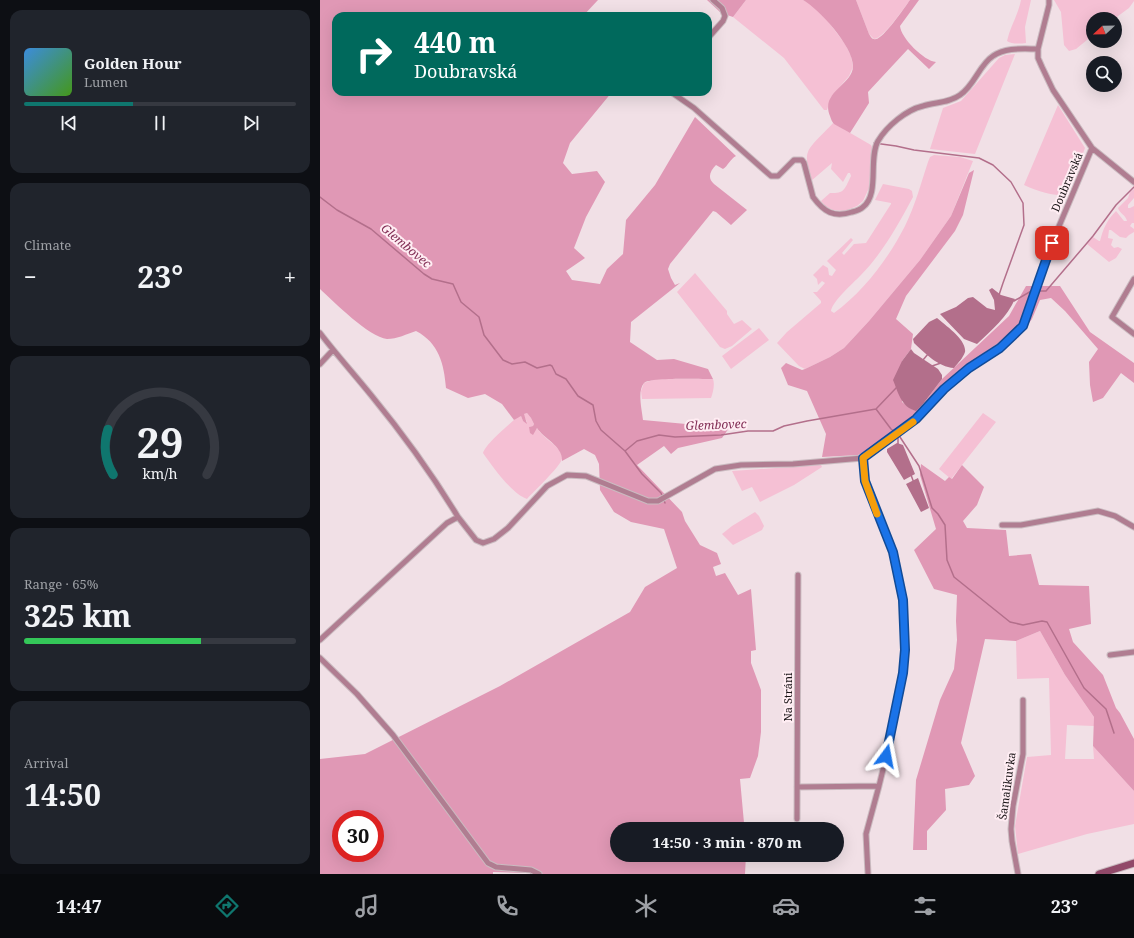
<!DOCTYPE html>
<meta charset="utf-8">
<style>
body{margin:0;font-family:"Noto Serif",serif;background:#20242c;color:#f1f3f6;height:100vh;display:flex;flex-direction:column;font-size:15px;white-space:nowrap}
*{box-sizing:border-box;margin:0}
p{font-size:13px;color:#9ea1a6}
.icon{flex:none;width:22px;height:22px;fill:none;stroke:currentColor;stroke-width:2;stroke-linecap:round;stroke-linejoin:round}
.map{position:relative;flex:1;overflow:hidden}
.panel{display:flex;flex-direction:column;gap:10px;padding:10px;background:#0d0f14;width:320px}
.panel>*{flex:none}
.banner{position:absolute;left:12px;top:12px;width:380px;height:84px;border-radius:12px;box-shadow:0 4px 16px #0002;background:#00695c;color:#fff;overflow:hidden}
.needle{width:26px;rotate:248deg}
.buttons{position:absolute;left:766px;top:12px;display:grid;gap:8px}
.buttons a{display:grid;place-items:center;width:36px;height:36px;border-radius:50%;background:#171b24;box-shadow:0 4px 16px #0002;font-size:20px}
.speed{position:absolute;left:12px;top:810px;display:flex;gap:8px;font-size:20px;font-weight:700;text-align:center}
.speed>*{display:grid;place-content:center;width:52px;height:52px;border-radius:50%;background:#171b24;box-shadow:0 4px 16px #0002;line-height:1}
.speed .limit{border:6px solid #d22;background:#fff;color:#111}
.pin{position:absolute;display:grid;place-items:center;width:34px;height:34px;color:#fff;margin:-17px;border-radius:8px;box-shadow:0 2px 6px #0006}
.me{position:absolute;width:44px;margin:-22px;rotate:13deg;stroke-linejoin:round;filter:drop-shadow(0 0 3px #0008)}
.turn{display:flex;align-items:center;gap:14px;height:84px;padding:0 16px;font-size:18px}
.turn .icon{width:52px;height:52px;stroke-width:2.5}
.turn b{display:block;font-size:28px;line-height:34px}
.big{font-size:30px;font-weight:700;line-height:1.1}
.panel .widget{flex:1;display:flex;flex-direction:column;justify-content:center;gap:6px;min-width:0;padding:0 14px;border-radius:12px;background:#20242c}
.panel .dial{align-items:center;gap:0}
.dial svg{height:104px;overflow:visible;fill:none;stroke:#363941;stroke-width:7;stroke-linecap:round;text-anchor:middle}
.dial text{fill:#f1f3f6;stroke:none}
.song{display:flex;align-items:center;gap:12px}
.cover{width:48px;height:48px;border-radius:6px;background:linear-gradient(135deg,hsl(210 70% 55%),hsl(100 70% 35%))}
.played{height:4px;border-radius:2px;background:linear-gradient(90deg,#0f766e 40%,#363941 40%)}
.keys{display:flex;justify-content:space-around;direction:ltr}
.heat{display:flex;justify-content:space-between;align-items:center;font-size:22px;direction:ltr}
.charge{height:6px;border-radius:3px;background:linear-gradient(90deg,#34c759 65%,#363941 0)}
.trip{position:absolute;left:290px;top:822px;width:234px;height:40px;border-radius:20px;background:#171b24;box-shadow:0 4px 16px #0002;font-weight:700;line-height:40px;text-align:center}
.tabs{display:flex;height:64px;justify-content:space-around;align-items:center;background:#090b0e;color:#9ea1a6}
.tabs .icon{width:28px;height:28px}
.tabs .on{color:#0f766e}
.tabs b{font-size:18px;color:#f1f3f6}
main{display:flex;flex:1;min-height:0}
.map>svg:first-child{display:block}
</style>
<main>
<section class="panel">
<div class="widget">
<div class="song"><i class="cover"></i><div><b>Golden Hour</b><p>Lumen</p></div></div>
<div class="played"></div>
<div class="keys"><svg class="icon" aria-label="previous" viewBox="0 0 24 24"><path d="M18 5L8 12l10 7zM5 5v14"/></svg><svg class="icon" aria-label="pause" viewBox="0 0 24 24"><path d="M8 5v14M16 5v14"/></svg><svg class="icon" aria-label="next" viewBox="0 0 24 24"><path d="M6 5l10 7-10 7zM19 5v14"/></svg></div>
</div>
<div class="widget"><p>Climate</p>
<div class="heat"><a>−</a><b class="big">23°</b><a>+</a></div>
</div>
<div class="widget dial"><svg viewBox="0 0 100 80">
<path d="M14 69A42 42 0 1 1 86 69"/>
<path d="M14 69A42 42 0 0 1 10 34" stroke="#0f766e"/>
<text x="50" y="56" font-size="32" font-weight="700">29</text>
<text x="50" y="72" font-size="11">km/h</text>
</svg></div>
<div class="widget"><p>Range · 65%</p><b class="big">325 km</b><div class="charge"></div></div>
<div class="widget"><p>Arrival</p><b class="big">14:50</b></div>
</section>
<div class="map">
<svg width="814" height="874" viewBox="0 0 814 874">
<rect width="100%" height="100%" fill="#f1e0e6"/>
<!-- green -->
<path fill="#f5c0d4" d="M426,0h57l9,5 15,15 18,24 6,12 2,11 -4,9 -18,21 -4,13h-3l-40,-52 -51,-41z
M536,0h54c-7,9 -26,38 -36,39l-5,-5z
M701,0h10l-6,27 1,16c-6,1 -15,1 -19,-2 3,-14 11,-26 14,-41z
M734,0h80v1l-5,7 -15,11h-21v16l-17,14 -7,2 -5,-6 -3,-33z
M695,54l-40,100 -45,-5 13,-41 18,-7 38,-43 6,-3z
M738,105l27,43 -18,48c-16,-1 -28,-4 -43,-11z
M513,123l38,22 1,2 -3,41 -6,13 -6,5 -12,5 -12,-1 -8,-4 -4,-5 9,-8c15,1 15,-5 21,-17l-1,-3h-2l-5,9 -12,-13 1,-6 -21,18c-2,-6 -6,-23 -3,-29 2,-7 19,-22 25,-29z
M614,155l26,2 13,4 -22,55 -31,44 -51,61 -25,27 -14,9 -25,12 -6,-3 -22,-23 10,-11 34,-29v-2l-8,-9h4l8,-9 -3,-2 -4,4 -1,-6 -4,-4 10,-10 5,3 1,7 3,1 4,-6 -9,-9 24,-23 2,2 -11,13 2,2 10,-11 12,-1 25,-39v-1l-16,-3 8,-16 26,5 3,2 1,6c-15,28 -31,57 -53,79 -7,7 -28,26 -29,35l3,2c30,-22 54,-54 71,-87 10,-20 16,-43 23,-64l2,-5z
M814,189v9l-6,7v3h2l4,-2v17h-2l-2,3 4,3v3l-5,3 -3,3 -6,-1 -9,-7h-2l-1,8 5,1 -2,6 3,3 4,-1 4,2 -6,9 -7,4 -22,-18 6,-7 6,4h1c3,-12 7,-21 16,-30l8,10h3c-1,-6 -8,-8 -9,-13l10,-10 2,-6z
M375,273l32,38v3l7,10 8,-4 10,9 -20,17 -7,3 -5,-2 -43,-55z
M439,328l10,12 -38,29 -9,-13z
M336,379h57c2,5 0,14 -2,19l-69,1 -1,-8 3,-8z
M207,413l4,5 3,6 -1,2 -4,1 6,3 2,-2c5,9 16,14 22,22 2,3 3,6 3,9 -2,8 -29,33 -35,40 -15,-5 -35,-33 -44,-46 3,-10 26,-28 34,-36l4,-1 2,5 4,1 -4,-8z
M663,413l13,9 -45,57 -12,-10z
M498,465h3l1,2 -28,18 -34,17 -8,-15 -10,4 -10,-20z
M435,512l4,4 5,10 -2,4 -29,15 -11,-11 10,-8z
M720,631l25,44 29,42v9l-27,-1 -2,34h29l-1,-13 41,45v33l-47,10 -69,20 -3,-28 12,-69 24,-2 -2,-77 -32,1 -1,-38z"/>
<!-- forest -->
<path fill="#e098b5" fill-rule="evenodd" d="M0,0h278l-15,16h-247v76h276l-42,51 -7,20 9,11 25,-3 8,11 -19,35 -12,31 11,10 -19,13 6,9 28,4 7,-15 16,-15 3,-34 29,-35 40,-68 41,39c-6,3 -8,10 -13,13l-7,-4c-6,6 -9,13 -2,19l33,26 -16,15 -15,-13 -3,-1 -43,53 -2,5 3,9 4,7 5,-2 -49,39 -1,20 27,18 17,-1 34,10 5,10c-10,0 -64,-2 -69,4 -7,8 -2,27 -1,37l86,8 -7,10 -44,10 -7,6 -7,-8 -27,19 45,47 3,9 15,24 17,8 4,11 -8,3 3,9 9,-3 13,22 13,-6 5,61 -5,1v12l10,27v42l-3,24 -8,22 -10,1 4,44 4,2v4h-131v26h129l-1,19h-215v-1l-37,-1v2h-173v-115l45,-5 135,-68 130,-74 15,-25 32,-19 -13,-39 -33,-7 -17,-10 -14,-22 -1,-26 -4,-9 -11,-6 -22,12c1,-15 -18,-22 -25,-33l-4,7 -3,-2 -1,-6 4,-1 1,-2 -3,-6 -4,-5 -3,1 3,10 -4,-3 -2,-5 -7,4 -12,-16 -17,-10 -17,4 -22,-10c-2,-24 -7,-45 -30,-57 -9,3 -19,8 -29,8 -18,-2 -53,-37 -67,-50zM21,819h34v34h-34z
M387,0h39l-13,17 -12,-4z
M483,0h53l13,34c2,3 3,6 7,5 7,0 29,-32 34,-39h9l-19,26c1,12 24,35 36,36l-7,7 -21,-20 -40,43 1,11 -19,30c-5,-3 -11,-6 -16,-9 -2,-2 -3,-5 -4,-8 -10,-24 22,-31 23,-49 1,-20 -34,-58 -50,-67z
M654,170l-11,45 -8,16 -49,65 -10,23 17,15 -2,15 -9,12v41l9,7 5,1 7,-6 19,-25 67,-63 17,-30h34l30,46 44,31v20l-13,-10 -18,25 -10,4 -3,-17 -1,-23 9,-13 -33,-38 -14,-13 -11,2 -8,19 -14,19 -21,6 -32,22 -29,27 -27,27 -36,27 -15,8 -36,2 4,-23 -19,-43 -19,-6 -7,-17 5,-5 16,7 3,-1 25,-12 14,-9 25,-27 51,-61 31,-44 18,-43z
M601,464l24,17 4,-4 3,2 10,-14 22,22 -7,18 -14,16 4,7 39,2 3,26 22,-2 8,31 50,1 2,38 -22,5 4,13 30,33 13,33 4,5 14,26v52l-41,-45 1,-29 -29,-42 -25,-44 -24,10 -31,-2 -24,104 14,33 -6,9 -24,4 1,21 -19,21v19h-14l3,-70 24,-80 14,-31 3,-29 -1,-19 1,-26 -23,-6 -20,-39 22,-21 -16,-54z"/>
<!-- water -->
<path fill="#b36f8b" d="M672,288l9,7 14,4c-8,18 -23,31 -38,45l-13,-5 -24,-25 16,-7 12,-9 5,-1 14,11 8,2 -1,-10 -5,-10z
M617,318c8,7 30,22 28,34 -2,6 -7,11 -11,16 -16,-1 -29,-15 -40,-25l-1,-4 16,-17z
M591,349l3,4 24,16 4,6v4l-19,25 -7,7c-15,-4 -18,-19 -23,-31l9,-19z
M577,443l6,2 12,29 -11,6 -17,-28v-3z
M598,478l11,30 -8,4 -15,-28z"/>
<g fill="none" stroke-linecap="round" stroke-linejoin="round">
<!-- stream -->
<path stroke="#b36f8b" stroke-width="1.5" d="M554,143l22,3 18,4 65,8 14,7 18,17 12,21 1,22 -21,58 -4,12
M0,197l17,13 34,19 53,45 8,5 21,5 8,18 18,15 5,18 19,25 9,4 13,-2 12,6 13,-3 2,1 4,8 10,5 12,17 15,9 3,16 5,9 24,21 12,-10 22,-6 16,2 46,-2 27,-4h25l11,-5 23,-5 69,-12 21,-22
M717,291h9l47,-55 23,-31 18,-18
M694,301l19,-11
M603,360l5,-6
M612,366l9,-3
M556,409l15,20 4,3
M578,434l21,32 13,42 6,6 7,11 2,35 7,17 56,45 13,3 19,-4 5,1 37,66 22,21 8,24
M578,444v-10
M305,451l17,23 19,19 4,10
M591,475l3,8"/>
<defs>
<path id="minor" d="M729,0v5l-11,44v9l4,9 11,23 39,58 42,34
M388,38l15,-17 2,-5 -3,-8 -9,-8
M351,92l23,16 77,68h7l16,-16h8l2,3 9,34c11,15 21,21 39,15 4,-1 8,-2 11,-5 17,-13 5,-48 15,-66 9,-15 28,-31 45,-35 13,-4 26,-3 37,-11 15,-10 19,-30 33,-39 13,-9 30,-7 45,-7
M814,279l-22,38 22,17
M0,333c16,21 34,41 51,62 32,39 61,79 87,122
M0,364l13,-14
M682,525h19l77,-14 17,5 19,11
M0,640l127,-117 11,-6 18,23 7,3 11,-4 14,-11 39,-42 20,-11 19,1 62,25h10l57,-32 26,-4 52,-1 70,-6
M790,655l24,-3
M0,658l37,36 36,41 95,128 8,4 35,3 8,4
M477,787l82,-1
M477,819l1,-244
M548,874l-2,-40 13,-48 11,-45 13,-68 2,-23 -2,-50 -10,-48 -28,-71 -2,-23 53,-39 28,-30 25,-22 31,-19 23,-22 23,-69 46,-109
M698,874l-6,-33 -1,-12 2,-23 10,-52v-54"/>
<path id="secondary" d="M779,874l35,-11"/>
</defs>
<!-- minor casing -->
<use href="#minor" stroke="#cabbc0" stroke-width="7"/>
<!-- secondary casing -->
<use href="#secondary" stroke="#cabbc0" stroke-width="9"/>
<!-- minor -->
<use href="#minor" stroke="#b07d91" stroke-width="5"/>
<!-- secondary -->
<use href="#secondary" stroke="#914969" stroke-width="7"/>
</g>
<g fill="none" stroke-linecap="round" stroke-linejoin="round">
<defs>
<path id="route" d="M566,756l17,-83 2,-23 -2,-50 -10,-48 -28,-71 -2,-23 53,-39 28,-30 25,-21 31,-20 23,-22 29,-83"/>
</defs>
<!-- route casing -->
<use href="#route" stroke="#114b97" stroke-width="10"/>
<!-- route -->
<use href="#route" stroke="#1a73e8" stroke-width="7"/>
<!-- slow -->
<path stroke="#f59e0b" stroke-width="7" d="M557,514l-12,-33 -2,-23 50,-36"/>
</g>
<g text-anchor="middle" stroke-width="4" stroke-linejoin="round" paint-order="stroke">
<!-- street labels -->
<g font-size="11" fill="#181315" stroke="#ffedf3">
<text transform="translate(747 182) rotate(-67)" y="4">Doubravská</text>
<text transform="translate(468 697) rotate(-90)" y="4">Na Stráni</text>
<text transform="translate(687 786) rotate(-82)" y="4">Šamalikuvka</text>
</g>
<!-- water labels -->
<g font-size="12" font-style="italic" fill="#832f56" stroke="#ffedf3">
<text transform="translate(86 246) rotate(40)" y="4">Glembovec</text>
<text transform="translate(396 425) rotate(-2)" y="4">Glembovec</text>
</g>
</g>
</svg>
<div class="buttons">
<a><svg class="needle" viewBox="-14 -14 28 28"><path d="M0-13l5 13h-10z" fill="#e53935"/><path d="M0 13l5-13h-10z" fill="#9ea1a6"/></svg></a>
<a><svg class="icon" aria-label="search" viewBox="0 0 24 24"><circle cx="10" cy="10" r="6"/><path d="M15 15l6 6"/></svg></a>
</div>
<div class="speed"><div class="limit">30</div></div>
<div class="pin" style="left:732px;top:243px;background:#d93025"><svg class="icon" aria-label="arrive" viewBox="0 0 24 24"><path d="M6 21V4h12l-3 4 3 4H6"/></svg></div>
<svg class="me" style="left:566px;top:756px" viewBox="-20 -20 40 40"><path d="M0-17L14 15 0 8-14 15z" fill="#1a73e8" stroke="#fff" stroke-width="4"/></svg>
<div class="trip">14:50 · 3 min · 870 m</div>
<div class="banner">
<div class="turn"><svg class="icon" aria-label="right" viewBox="0 0 24 24"><path d="M7 20v-9h11M14 6l5 5-5 5"/></svg><div><b>440 m</b>Doubravská</div></div>
</div>
</div>
</main>
<nav class="tabs">
<b>14:47</b>
<svg class="icon on" aria-label="directions" viewBox="0 0 24 24"><path d="M12 3l9 9-9 9-9-9zM9 14v-3h6M13 9l2 2-2 2"/></svg>
<svg class="icon" aria-label="music" viewBox="0 0 24 24"><path d="M9 18V5l10-2v13"/><circle cx="6" cy="18" r="3"/><circle cx="16" cy="16" r="3"/></svg>
<svg class="icon" aria-label="phone" viewBox="0 0 24 24"><path d="M5 4h4l2 5-3 2q2 4 5 5l2-3 5 2v4C11 20 4 13 5 4z"/></svg>
<svg class="icon" aria-label="climate" viewBox="0 0 24 24"><path d="M12 3v18M4 7l16 10M4 17L20 7"/></svg>
<svg class="icon" aria-label="car" viewBox="0 0 24 24"><path d="M5 17H2v-5l4-1 3-4h7l3 4 3 1v5h-3M9 17h6M6 11h13"/><circle cx="7" cy="17" r="2"/><circle cx="17" cy="17" r="2"/></svg>
<svg class="icon" aria-label="filters" viewBox="0 0 24 24"><path d="M4 7h16M4 17h16"/><circle cx="9" cy="7" r="2"/><circle cx="15" cy="17" r="2"/></svg>
<b>23°</b>
</nav>
